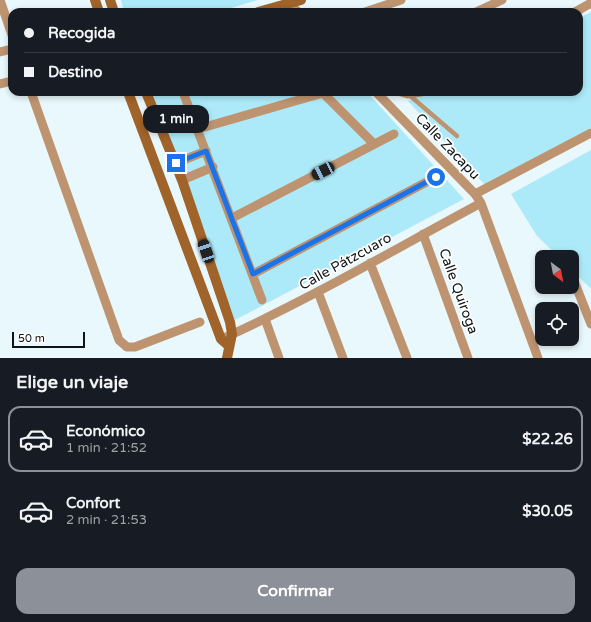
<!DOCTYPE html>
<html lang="es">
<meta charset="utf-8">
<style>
:root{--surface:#171b24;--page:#20242c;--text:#f1f3f6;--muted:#9ea1a6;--line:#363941;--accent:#8c9099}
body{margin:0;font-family:"Varela Round",sans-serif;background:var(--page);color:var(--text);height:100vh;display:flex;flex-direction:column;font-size:15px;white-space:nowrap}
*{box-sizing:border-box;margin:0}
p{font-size:13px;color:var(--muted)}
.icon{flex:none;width:22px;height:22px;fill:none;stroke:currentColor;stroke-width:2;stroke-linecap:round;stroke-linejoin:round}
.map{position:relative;height:358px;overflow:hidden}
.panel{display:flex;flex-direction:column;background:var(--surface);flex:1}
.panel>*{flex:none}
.banner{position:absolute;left:8px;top:8px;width:575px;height:88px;border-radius:12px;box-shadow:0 2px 6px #0003;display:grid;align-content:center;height:88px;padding:0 16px;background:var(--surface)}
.needle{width:26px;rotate:148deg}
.buttons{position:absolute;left:535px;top:250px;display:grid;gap:8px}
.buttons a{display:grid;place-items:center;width:44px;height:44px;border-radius:8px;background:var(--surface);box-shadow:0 2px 6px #0003;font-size:20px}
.scale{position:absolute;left:12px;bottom:10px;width:73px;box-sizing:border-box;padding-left:4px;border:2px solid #0f1516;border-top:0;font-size:11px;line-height:14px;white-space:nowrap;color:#0f1516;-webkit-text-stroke:3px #fff;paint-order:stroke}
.end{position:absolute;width:18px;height:18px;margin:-9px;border:5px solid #1a73e8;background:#fff;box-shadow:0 0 0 2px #fff}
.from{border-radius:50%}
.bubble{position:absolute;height:28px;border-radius:12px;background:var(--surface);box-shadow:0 2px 6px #0003;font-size:13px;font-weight:700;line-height:28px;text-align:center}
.car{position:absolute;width:12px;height:24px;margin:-12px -6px;border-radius:5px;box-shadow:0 0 3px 1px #0007;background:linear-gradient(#222 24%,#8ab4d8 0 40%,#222 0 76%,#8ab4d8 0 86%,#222 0)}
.banner b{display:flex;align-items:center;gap:14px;height:38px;font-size:15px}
.banner b+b{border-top:1px solid var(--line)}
.banner i{width:10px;height:10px;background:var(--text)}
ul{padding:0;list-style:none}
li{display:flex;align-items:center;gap:12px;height:66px;margin:0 8px 6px;padding:0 8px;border:2px solid transparent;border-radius:12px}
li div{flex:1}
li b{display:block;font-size:15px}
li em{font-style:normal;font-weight:700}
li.on{border-color:var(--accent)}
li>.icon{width:36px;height:36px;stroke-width:1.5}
h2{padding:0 16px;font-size:18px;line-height:48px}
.cta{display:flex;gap:8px;margin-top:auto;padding:8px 16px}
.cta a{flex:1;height:46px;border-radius:12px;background:var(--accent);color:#fff;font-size:16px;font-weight:700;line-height:46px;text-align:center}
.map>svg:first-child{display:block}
.green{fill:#adeaf9}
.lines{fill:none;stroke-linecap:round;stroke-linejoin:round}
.lane{stroke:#be9470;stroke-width:4.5}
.street{stroke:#be9470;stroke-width:9}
.secondary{stroke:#a06329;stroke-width:10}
.route{stroke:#1a73e8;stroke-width:5}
.labels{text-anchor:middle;stroke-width:3.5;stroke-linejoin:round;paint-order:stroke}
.street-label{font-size:14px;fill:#0f1516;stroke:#fff}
</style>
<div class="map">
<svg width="591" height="358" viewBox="0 0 591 358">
<rect width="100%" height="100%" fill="#e8f8fc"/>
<path class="green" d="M121 0H258L218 12H124Z
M591 12V128L485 185 408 101 426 92H579V18Z
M152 92H367L464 199 235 320Z
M591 150V289L572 270V257H559L537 236 511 194Z"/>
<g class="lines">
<path class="lane" d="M408 94 457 136"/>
<path class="street" d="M0 0 12 35
M289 3 298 12
M365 12 401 0
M476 12 502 0
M575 12 591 3
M0 52 12 49
M0 84 12 81
M31 92 119 340 127 347H135L200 322
M183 92 262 300
M376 92 475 194 481 203 538 358
M401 92 408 94 421 92
M198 129 323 93 374 144
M176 163 206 151
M182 180 213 167
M475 194 591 133
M232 218 394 134
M423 234 468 358
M370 263 407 358
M253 274 436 177
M574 281 591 324
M318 292 343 358
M265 319 279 358
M226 337C314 297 397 248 481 203"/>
<path class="secondary" d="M95 0 99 12
M110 0 114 12
M258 12 301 0
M128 92 221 339 229 346
M146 92 182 180 230 322 232 334 227 358"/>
</g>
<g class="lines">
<path class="route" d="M176 163 206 151 253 274 436 177"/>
</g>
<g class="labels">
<g class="street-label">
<text transform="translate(448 146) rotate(46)" y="5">Calle Zacapu</text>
<text transform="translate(345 261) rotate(-29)" y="5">Calle Pátzcuaro</text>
<text transform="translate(459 291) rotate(70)" y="5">Calle Quiroga</text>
</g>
</g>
</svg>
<div class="buttons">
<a><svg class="needle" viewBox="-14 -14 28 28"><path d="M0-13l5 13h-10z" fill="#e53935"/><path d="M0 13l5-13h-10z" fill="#9ea1a6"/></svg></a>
<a><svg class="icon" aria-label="locate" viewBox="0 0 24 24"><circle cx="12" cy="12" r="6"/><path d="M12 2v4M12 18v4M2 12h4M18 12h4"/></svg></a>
</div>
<div class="scale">50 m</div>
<i class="end from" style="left:436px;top:177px"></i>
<i class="end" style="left:176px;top:163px"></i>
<div class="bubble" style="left:143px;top:105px;width:66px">1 min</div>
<i class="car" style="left:323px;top:171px;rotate:243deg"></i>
<i class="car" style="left:206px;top:251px;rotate:341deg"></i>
<div class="banner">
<b><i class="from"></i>Recogida</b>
<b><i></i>Destino</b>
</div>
</div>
<section class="panel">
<h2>Elige un viaje</h2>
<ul>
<li class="on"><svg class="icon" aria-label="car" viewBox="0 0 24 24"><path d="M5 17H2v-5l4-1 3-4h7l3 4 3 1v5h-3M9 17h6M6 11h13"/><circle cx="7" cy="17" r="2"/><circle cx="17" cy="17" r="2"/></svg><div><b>Económico</b><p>1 min · 21:52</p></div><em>$22.26</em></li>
<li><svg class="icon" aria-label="car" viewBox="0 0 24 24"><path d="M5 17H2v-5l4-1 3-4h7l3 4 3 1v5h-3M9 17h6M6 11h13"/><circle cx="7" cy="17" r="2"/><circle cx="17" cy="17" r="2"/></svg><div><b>Confort</b><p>2 min · 21:53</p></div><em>$30.05</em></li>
</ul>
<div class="cta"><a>Confirmar</a></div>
</section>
